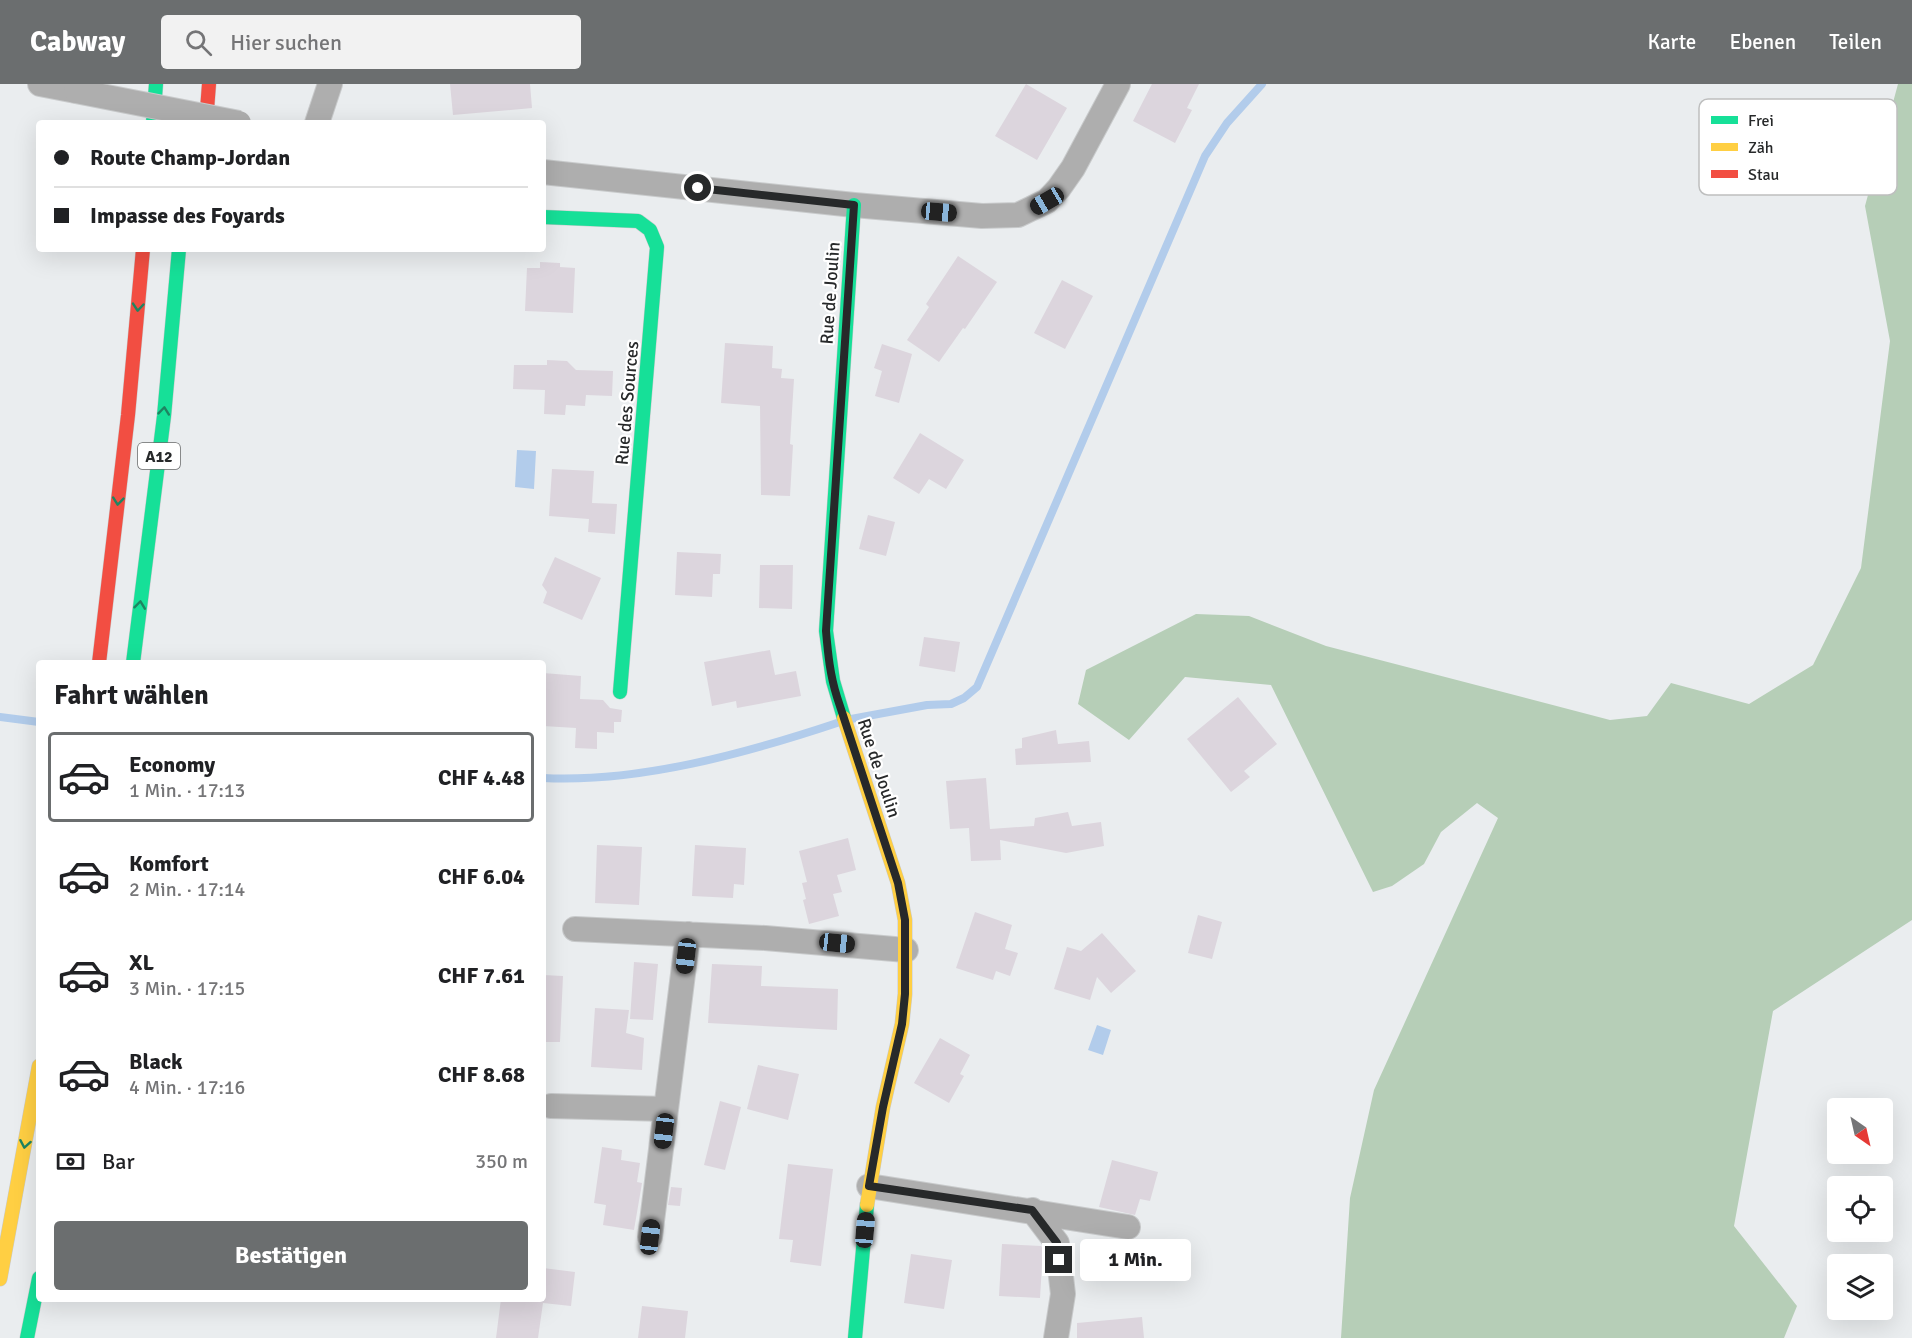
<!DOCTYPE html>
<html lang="de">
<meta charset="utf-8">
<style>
:root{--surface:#fff;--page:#f2f2f2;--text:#202124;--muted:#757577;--line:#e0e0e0;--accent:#6b6e6f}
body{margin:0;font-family:Signika,sans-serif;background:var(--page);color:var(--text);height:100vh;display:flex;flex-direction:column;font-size:22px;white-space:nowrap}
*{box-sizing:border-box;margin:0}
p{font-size:20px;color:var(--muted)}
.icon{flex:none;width:33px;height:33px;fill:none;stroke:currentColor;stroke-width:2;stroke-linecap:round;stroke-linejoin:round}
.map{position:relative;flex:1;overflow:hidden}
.drawer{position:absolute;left:36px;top:576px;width:510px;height:642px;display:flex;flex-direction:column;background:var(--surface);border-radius:6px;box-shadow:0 6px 24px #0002}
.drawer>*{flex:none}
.hud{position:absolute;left:36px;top:36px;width:510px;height:132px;border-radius:6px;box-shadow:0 6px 24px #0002;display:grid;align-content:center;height:132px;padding:0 18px;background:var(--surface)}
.needle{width:39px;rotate:146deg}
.fabs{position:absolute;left:1827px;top:1014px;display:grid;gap:12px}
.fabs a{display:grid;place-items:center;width:66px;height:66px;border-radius:6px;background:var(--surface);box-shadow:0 6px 24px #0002;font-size:30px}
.end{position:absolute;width:27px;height:27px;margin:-14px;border:8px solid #27292a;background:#fff;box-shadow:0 0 0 3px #fff}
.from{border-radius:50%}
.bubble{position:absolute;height:42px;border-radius:6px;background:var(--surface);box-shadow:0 6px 24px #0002;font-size:20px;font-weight:700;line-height:42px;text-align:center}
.car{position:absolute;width:18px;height:36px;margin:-18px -9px;border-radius:8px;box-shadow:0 0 4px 2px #0007;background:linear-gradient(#222 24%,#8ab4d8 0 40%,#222 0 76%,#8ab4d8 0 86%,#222 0)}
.hud b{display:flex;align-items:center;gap:21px;height:57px;font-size:22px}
.hud b+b{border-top:2px solid var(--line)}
.hud i{width:15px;height:15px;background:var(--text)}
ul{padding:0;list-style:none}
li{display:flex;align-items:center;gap:18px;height:90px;margin:0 12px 9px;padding:0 6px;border:3px solid transparent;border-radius:6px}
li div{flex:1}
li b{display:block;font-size:22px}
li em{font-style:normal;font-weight:700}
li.current{border-color:var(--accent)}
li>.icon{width:54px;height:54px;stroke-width:1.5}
h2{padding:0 18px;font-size:27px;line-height:72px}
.pay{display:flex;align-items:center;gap:15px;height:66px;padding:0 18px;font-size:22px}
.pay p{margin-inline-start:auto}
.button{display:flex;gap:12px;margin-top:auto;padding:12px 18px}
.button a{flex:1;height:69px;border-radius:6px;background:var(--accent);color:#fff;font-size:24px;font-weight:700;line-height:69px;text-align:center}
header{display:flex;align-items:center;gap:36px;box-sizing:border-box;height:84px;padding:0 30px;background:var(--accent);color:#fff}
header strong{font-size:28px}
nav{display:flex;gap:33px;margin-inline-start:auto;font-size:21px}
.search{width:420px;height:54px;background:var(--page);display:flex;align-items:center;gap:15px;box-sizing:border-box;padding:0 21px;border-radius:6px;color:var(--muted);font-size:22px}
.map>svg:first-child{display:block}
.forest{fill:#b6ceb7}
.water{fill:#b2cceb}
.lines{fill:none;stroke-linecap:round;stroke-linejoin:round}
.stream{stroke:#b2cceb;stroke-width:8}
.building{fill:#dcd5dd}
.street-casing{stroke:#c8cacb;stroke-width:26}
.fast-casing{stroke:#c8cacb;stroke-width:15}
.slow-casing{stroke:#c8cacb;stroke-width:15}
.jam-casing{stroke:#c8cacb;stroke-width:15}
.street{stroke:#aeaeae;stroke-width:24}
.fast{stroke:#16e098;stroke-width:14}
.slow{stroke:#ffcf43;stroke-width:14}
.jam{stroke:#f24e42;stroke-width:14}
.street-bridge-casing{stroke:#c8cacb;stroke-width:26;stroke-linecap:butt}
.street-bridge{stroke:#aeaeae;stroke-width:24}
.oneway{stroke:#1e8461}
.route{stroke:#27292a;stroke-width:8}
.labels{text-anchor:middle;stroke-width:4.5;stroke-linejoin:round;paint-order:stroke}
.shield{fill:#fff;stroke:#68696a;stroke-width:1.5}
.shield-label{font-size:16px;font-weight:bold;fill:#27292a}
.street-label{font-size:18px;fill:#27292a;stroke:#fff}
.key{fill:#fff;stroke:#bebfbf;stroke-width:1.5}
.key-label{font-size:16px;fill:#27292a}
</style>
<header>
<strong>Cabway</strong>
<div class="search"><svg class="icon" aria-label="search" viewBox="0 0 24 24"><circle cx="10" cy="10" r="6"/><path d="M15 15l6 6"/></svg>Hier suchen</div>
<nav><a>Karte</a><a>Ebenen</a><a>Teilen</a></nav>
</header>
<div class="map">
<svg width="1912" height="1254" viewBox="0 0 1912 1254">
<rect width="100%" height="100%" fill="#eaedef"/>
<path class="forest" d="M1898 0H1912V836L1773 927 1734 1142 1797 1222 1784 1254H1341L1350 1114 1374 1006 1498 734 1477 719 1441 748 1424 780 1392 802 1373 808 1271 601 1185 593 1129 656 1078 620 1086 586 1196 530 1249 532 1326 562 1610 636 1647 632 1671 599 1749 620 1813 581 1861 484 1890 257 1865 122Z"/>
<path class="water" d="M517 366 536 367 534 405 515 403Z
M1097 941 1111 946 1103 971 1088 966Z"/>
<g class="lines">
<path class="stream" d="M0 633 39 638
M851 635 927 621 951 620 964 614 977 603 1205 72 1227 39 1262 0
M543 694C639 699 747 669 837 639"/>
</g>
<path class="building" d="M450 0H530L532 24 453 31Z
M1026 0 1067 24 1037 76 995 52Z
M1152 0H1199L1187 24 1192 26 1175 59 1133 37Z
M958 172 997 198 965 245 963 244 939 278 907 256 929 223 926 220Z
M540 178 560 179V183L575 184 573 229 525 227 527 184H540Z
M1062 196 1093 212 1065 265 1034 249Z
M725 259 773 262 772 284 782 285 781 294 794 295 790 360 793 361 790 412 761 411 760 322 721 319Z
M882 260 912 270 899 319 875 312 882 287 874 284Z
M547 276 567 277 576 286 613 287 612 312 586 311 585 322 566 321 565 331 544 330 545 306 513 305 514 281H547Z
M920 349 964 376 946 405 929 395 919 410 893 394Z
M552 385 594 387 592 419 617 420 615 450 588 448 589 435 549 432Z
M868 431 895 438 886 472 859 465Z
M677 468 721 470 720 490H713L712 513 675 511Z
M555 473 601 494 582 536 543 519 547 508 542 501Z
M760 481H793L792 525 759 524Z
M924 553 960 558 955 588 919 582Z
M770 566 775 591 796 587 801 612 737 624 736 617 712 622 704 578Z
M543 589 581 592 580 615 603 616 610 624 622 626 621 638H614V649L597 648V665L575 664 576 644 543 642Z
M1238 613 1277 660 1244 687 1250 693 1231 708 1187 655Z
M1056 646 1058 660 1089 657 1091 678 1016 681 1015 665 1022 664V654Z
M986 694 990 745 1034 742 1035 734 1068 728 1072 742 1101 738 1104 762 1066 769 1000 756 1001 776 971 777 969 744 950 745 946 697Z
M848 754 856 786 837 791 842 808 833 810 839 832 809 840 803 816 806 815 802 799 807 798 799 767Z
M597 761 642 763 639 821 595 819Z
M695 761 746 764 744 801 734 800 733 814 692 812Z
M975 828 1012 841 1005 865 1018 869 1010 892 996 887 993 896 956 884Z
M1198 831 1222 838 1212 875 1188 869Z
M1102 849 1136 887 1111 909 1097 893 1090 916 1054 905 1067 863 1081 867Z
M634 878 658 880 653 936 630 935Z
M712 880 762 882 761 902 838 905 837 946 708 939Z
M543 891 563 892 560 958H543Z
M595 924 629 926 626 949 644 954 642 986 591 983Z
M940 954 970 971 960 990 964 992 949 1019 914 999Z
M758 981 799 990 788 1036 747 1025Z
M720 1017 741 1023 725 1086 704 1081Z
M602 1063 622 1066 621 1076 640 1079 637 1098 642 1099 634 1146 603 1141 606 1121 594 1119Z
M1112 1076 1158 1088 1150 1117 1140 1115 1135 1131 1099 1123Z
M788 1080 833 1085 821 1182 790 1178 793 1156 779 1155Z
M671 1103 682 1104 680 1122 668 1121Z
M1002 1160 1041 1162 1043 1164 1040 1214 999 1212Z
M911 1170 952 1176 944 1225 904 1219Z
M543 1184 575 1188 571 1222 543 1219 538 1254H496L501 1215H543Z
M642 1222 688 1227 685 1254H638Z
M1142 1233 1144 1254H1077V1239Z"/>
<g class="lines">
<g class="street-casing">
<path id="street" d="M40 0 76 7
M317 39 330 0
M543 88 854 121 982 132 1018 131 1047 117 1059 104 1073 84 1118 0
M575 845 765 854 906 866
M551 1022 666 1025
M869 1102 1128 1143
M1032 1126 1057 1159 1063 1210 1056 1254
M650 1153 688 850"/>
</g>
<g class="fast-casing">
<path id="fast" d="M153 39 156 0
M543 133 638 137 650 146 657 163 620 608
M133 579 164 332 179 165
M844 634 833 597 826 547 854 121
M27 1254 39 1194
M855 1254 867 1121"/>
</g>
<g class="slow-casing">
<path id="slow" d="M844 634 898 799 905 836V910L902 940 883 1023 867 1121
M0 1195 39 982"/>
</g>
<g class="jam-casing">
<path id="jam" d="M206 39 209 0
M99 579 128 331 143 165"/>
</g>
<use href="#street" class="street"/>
<use href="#fast" class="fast"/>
<use href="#slow" class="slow"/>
<use href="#jam" class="jam"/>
<g class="street-bridge-casing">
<path id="street-bridge" d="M76 7 239 39"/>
</g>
<use href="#street-bridge" class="street-bridge"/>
</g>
<defs><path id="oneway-chevron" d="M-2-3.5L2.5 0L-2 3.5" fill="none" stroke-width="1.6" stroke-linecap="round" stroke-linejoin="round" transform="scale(1.5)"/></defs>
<g class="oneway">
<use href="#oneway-chevron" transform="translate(138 223) rotate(95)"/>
<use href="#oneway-chevron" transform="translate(164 327) rotate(-84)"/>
<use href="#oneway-chevron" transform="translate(118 417) rotate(96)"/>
<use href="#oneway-chevron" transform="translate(140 521) rotate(-83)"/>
<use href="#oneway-chevron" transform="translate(25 1060) rotate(100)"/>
</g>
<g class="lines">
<path class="route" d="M698 104 854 121 826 547C828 570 830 591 837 613L898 799 905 836V910L902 940 883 1023 869 1102 1032 1126 1057 1159 1059 1176"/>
</g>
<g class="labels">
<rect class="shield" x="138" y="359" width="42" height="26" rx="4.5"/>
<g class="shield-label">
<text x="159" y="378">A12</text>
</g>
<g class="street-label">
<text transform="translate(830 209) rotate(-86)" y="6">Rue de Joulin</text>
<text transform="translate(627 319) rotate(-85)" y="6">Rue des Sources</text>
<text transform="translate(879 684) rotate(72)" y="6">Rue de Joulin</text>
</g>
</g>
<rect x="1699" y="15" width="198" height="96" rx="9" class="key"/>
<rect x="1711" y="32" width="27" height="8" fill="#16e098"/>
<rect x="1711" y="59" width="27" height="8" fill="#ffcf43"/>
<rect x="1711" y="86" width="27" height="8" fill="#f24e42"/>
<g class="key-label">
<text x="1748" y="42">Frei</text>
<text x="1748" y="69">Zäh</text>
<text x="1748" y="96">Stau</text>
</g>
</svg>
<div class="fabs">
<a><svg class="needle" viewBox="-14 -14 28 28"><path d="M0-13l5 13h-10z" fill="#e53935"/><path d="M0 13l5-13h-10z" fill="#757577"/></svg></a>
<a><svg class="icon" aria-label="locate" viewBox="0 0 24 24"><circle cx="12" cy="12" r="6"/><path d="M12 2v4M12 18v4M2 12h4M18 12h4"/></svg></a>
<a><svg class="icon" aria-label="layers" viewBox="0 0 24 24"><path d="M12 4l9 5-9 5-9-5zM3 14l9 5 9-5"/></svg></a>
</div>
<i class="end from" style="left:698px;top:104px"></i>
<i class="end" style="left:1059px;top:1176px"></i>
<div class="bubble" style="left:1080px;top:1155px;width:111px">1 Min.</div>
<i class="car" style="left:1047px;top:117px;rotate:240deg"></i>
<i class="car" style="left:939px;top:128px;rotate:95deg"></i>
<i class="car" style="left:837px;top:859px;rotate:96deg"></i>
<i class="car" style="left:686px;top:872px;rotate:187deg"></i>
<i class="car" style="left:664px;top:1047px;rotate:187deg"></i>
<i class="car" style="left:865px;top:1146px;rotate:5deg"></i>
<i class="car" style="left:650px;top:1153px;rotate:7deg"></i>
<div class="hud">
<b><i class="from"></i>Route Champ-Jordan</b>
<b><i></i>Impasse des Foyards</b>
</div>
<section class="drawer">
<h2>Fahrt wählen</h2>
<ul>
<li class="current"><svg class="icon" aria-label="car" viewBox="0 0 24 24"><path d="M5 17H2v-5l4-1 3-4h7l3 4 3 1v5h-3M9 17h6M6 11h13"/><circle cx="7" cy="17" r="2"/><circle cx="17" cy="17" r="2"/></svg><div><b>Economy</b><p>1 Min. · 17:13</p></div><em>CHF 4.48</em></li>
<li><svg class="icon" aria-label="car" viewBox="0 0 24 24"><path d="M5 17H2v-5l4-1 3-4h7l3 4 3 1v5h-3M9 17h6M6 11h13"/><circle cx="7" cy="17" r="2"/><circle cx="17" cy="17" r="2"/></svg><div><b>Komfort</b><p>2 Min. · 17:14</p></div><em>CHF 6.04</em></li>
<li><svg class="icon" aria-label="car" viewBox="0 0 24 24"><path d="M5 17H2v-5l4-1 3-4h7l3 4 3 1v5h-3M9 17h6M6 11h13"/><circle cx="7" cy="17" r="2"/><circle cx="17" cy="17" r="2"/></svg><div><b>XL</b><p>3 Min. · 17:15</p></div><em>CHF 7.61</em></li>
<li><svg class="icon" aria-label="car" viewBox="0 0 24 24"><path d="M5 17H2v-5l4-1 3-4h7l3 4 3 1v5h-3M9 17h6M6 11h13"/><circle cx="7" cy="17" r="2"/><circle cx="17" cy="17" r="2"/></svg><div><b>Black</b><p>4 Min. · 17:16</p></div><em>CHF 8.68</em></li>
</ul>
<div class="pay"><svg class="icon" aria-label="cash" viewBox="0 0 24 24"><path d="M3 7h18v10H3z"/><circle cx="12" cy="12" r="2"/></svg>Bar<p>350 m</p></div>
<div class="button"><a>Bestätigen</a></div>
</section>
</div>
